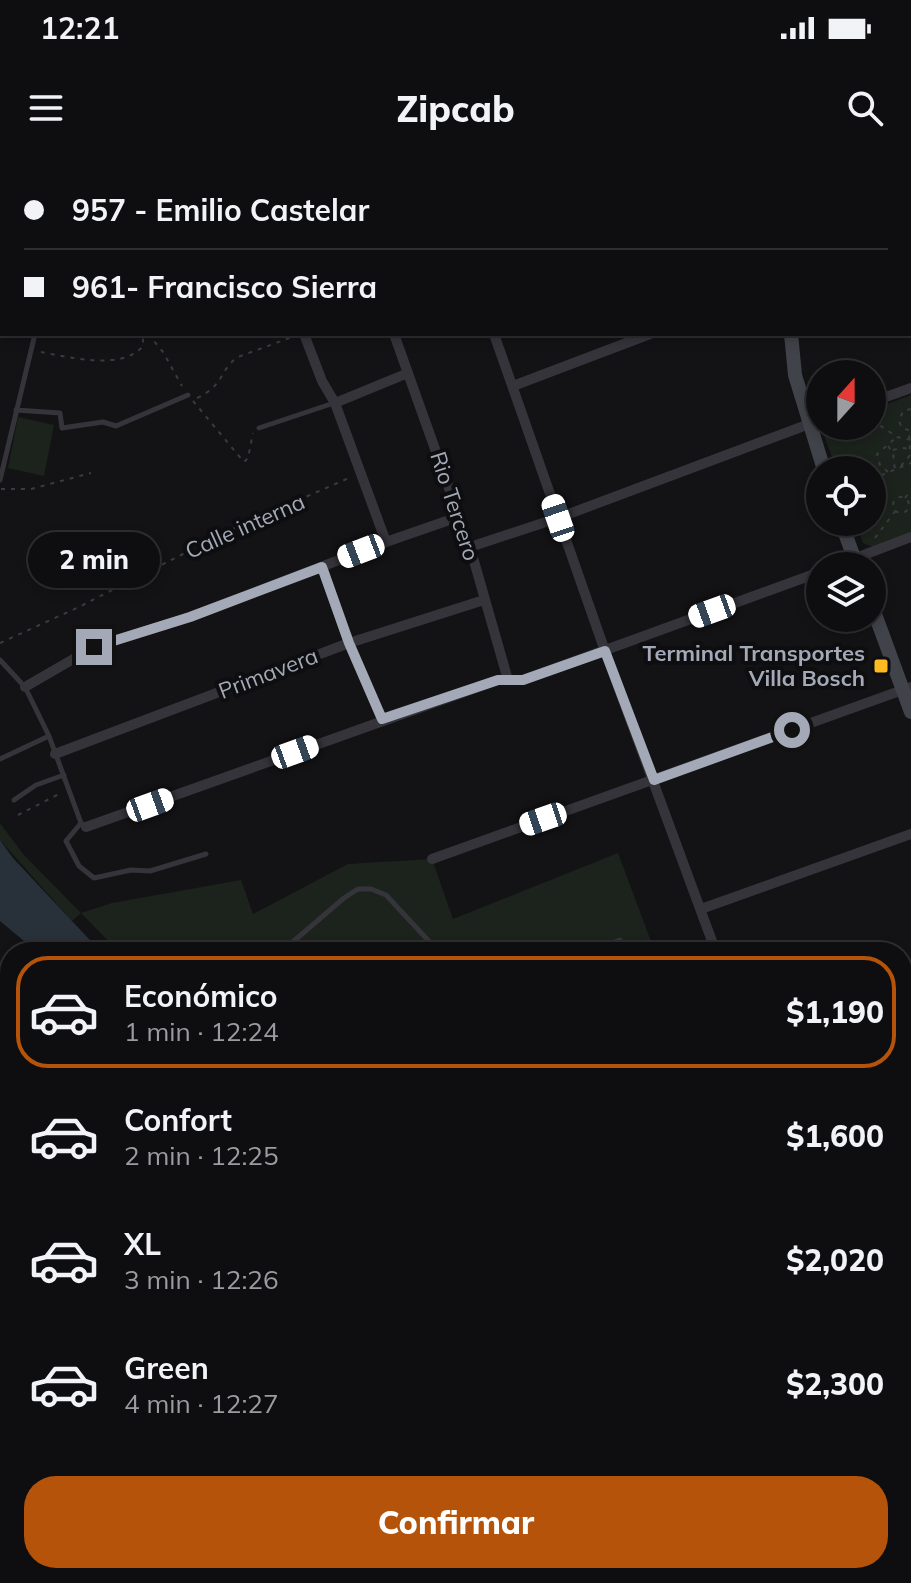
<!DOCTYPE html>
<html lang="es">
<meta charset="utf-8">
<style>
:root{--surface:#0e0e10;--page:#1c1c1e;--text:#f1f3f6;--muted:#9b9c9f;--line:#2e2e30;--accent:#b45309}
body{margin:0;font-family:Mulish,sans-serif;background:var(--page);color:var(--text);height:100vh;display:flex;flex-direction:column;font-size:30px;white-space:nowrap}
*{box-sizing:border-box;margin:0}
p{font-size:26px;color:var(--muted)}
.icon{flex:none;width:44px;height:44px;fill:none;stroke:currentColor;stroke-width:2;stroke-linecap:round;stroke-linejoin:round}
.map{position:relative;flex:1;overflow:hidden}
.side{position:absolute;left:0px;top:782px;width:912px;height:642px;display:flex;flex-direction:column;background:var(--surface);border-radius:32px 32px 0 0;box-shadow:0 4px 12px #0003,0 0 0 2px var(--line)}
.side>*{flex:none}
.hud{position:absolute;left:0px;top:0px;width:912px;height:176px;box-shadow:0 4px 12px #0003,0 0 0 2px var(--line);display:grid;align-content:center;height:176px;padding:0 24px;background:var(--surface)}
.needle{width:52px;rotate:21deg}
.tools{position:absolute;left:806px;top:200px;display:grid;gap:16px}
.tools a{display:grid;place-items:center;width:80px;height:80px;border-radius:50%;background:var(--surface);box-shadow:0 4px 12px #0003,0 0 0 2px var(--line);font-size:40px}
.end{position:absolute;width:36px;height:36px;margin:-18px;border:10px solid #a3a9b6;background:#111;box-shadow:0 0 0 4px #111}
.from{border-radius:50%}
.bubble{position:absolute;height:56px;border-radius:28px;background:var(--surface);box-shadow:0 4px 12px #0003,0 0 0 2px var(--line);font-size:26px;font-weight:800;line-height:56px;text-align:center}
.car{position:absolute;width:24px;height:48px;margin:-24px -12px;border-radius:10px;box-shadow:0 0 6px 2px #0007;background:linear-gradient(#fff 24%,#345 0 40%,#fff 0 76%,#345 0 86%,#fff 0)}
.hud b{display:flex;align-items:center;gap:28px;height:76px;font-size:30px}
.hud b+b{border-top:2px solid var(--line)}
.hud i{width:20px;height:20px;background:var(--text)}
ul{padding:14px 0 0;list-style:none}
li{display:flex;align-items:center;gap:24px;height:112px;margin:0 16px 12px;padding:0 8px;border:4px solid transparent;border-radius:32px}
li div{flex:1}
li b{display:block;font-size:30px}
li em{font-style:normal;font-weight:800}
li.selected{border-color:var(--accent)}
li>.icon{width:72px;height:72px;stroke-width:1.5}
.primary-button{display:flex;gap:16px;margin-top:auto;padding:16px 24px}
.primary-button a{flex:1;height:92px;border-radius:32px;background:var(--accent);color:#fff;font-size:32px;font-weight:800;line-height:92px;text-align:center}
.status{display:flex;justify-content:space-between;align-items:center;height:56px;padding:0 40px;background:var(--surface);direction:ltr}
.status svg{height:22px;fill:currentColor}
header{display:flex;justify-content:space-between;align-items:center;height:104px;padding:0 24px;background:var(--surface);font-size:36px;font-weight:800}
.map>svg:first-child{display:block}
.green{fill:#1b231c}
.water{fill:#283139}
.lines{fill:none;stroke-linecap:round;stroke-linejoin:round}
.stream{stroke:#283139;stroke-width:4}
.path{stroke:#393b41;stroke-width:2;stroke-dasharray:4 6;stroke-linecap:butt}
.service{stroke:#34343a;stroke-width:5}
.minor{stroke:#34343a;stroke-width:10}
.secondary{stroke:#41434a;stroke-width:14}
.route{stroke:#a3a9b6;stroke-width:10}
.poi-dot{fill:#ffba21;stroke:#0e0e10;stroke-width:3}
.labels{text-anchor:middle;stroke-width:8;stroke-linejoin:round;paint-order:stroke}
.street-label{font-size:22px;fill:#a3a9b6;stroke:#0e0e10}
.poi-label{font-size:22px;font-weight:bold;fill:#a3a9b6;stroke:#0e0e10;text-anchor:end}
</style>
<div class="status"><b>12:21</b><svg viewBox="0 0 49 12"><path d="M0 12V9h3v3zM5 12V6h3v6zM10 12V3h3v9zM15 12V0h3v12zM26 1h20v11H26zM47 4h2v5h-2z"/></svg></div>
<header><svg class="icon" aria-label="menu" viewBox="0 0 24 24"><path d="M4 6h16M4 12h16M4 18h16"/></svg>Zipcab<svg class="icon" aria-label="search" viewBox="0 0 24 24"><circle cx="10" cy="10" r="6"/><path d="M15 15l6 6"/></svg></header>
<div class="map">
<svg width="911" height="1423" viewBox="0 0 911 1423">
<rect width="100%" height="100%" fill="#131315"/>
<path class="green" d="M911 235V372L873 387 863 383 856 362H872V310H837L823 273 827 266H872V250Z
M18 257 54 265 44 316 8 308Z
M0 663 23 694 81 753 112 743 241 720 253 754 348 704 432 699 453 759 618 693 655 792H119L81 753 72 761 0 680Z
M0 833 10 843V1414H378L376 1423H0Z
M497 1414H886L889 1423H494Z"/>
<path class="water" d="M0 680 13 698 101 792H37L0 761Z
M426 1414H480L477 1423H423Z"/>
<g class="lines">
<path class="stream" d="M73 2 74 0
M115 2 118 0"/>
<path class="path" d="M148 174 163 192 182 226
M41 192C68 197 123 211 143 186V174
M197 238C225 225 219 210 238 197L292 177
M193 241 244 302 248 298 253 273
M911 249 903 251 899 261 902 268 911 271
M872 260 897 277 911 280
M888 286 893 293 895 310
M893 290 902 288 910 289
M901 306 910 295 909 271
M888 312 880 305 877 294 897 277
M872 319 911 303
M1 329H31L91 313
M893 345a8 8 0 1 1 16 0a8 8 0 1 1-16 0Z
M905 338 911 330
M875 378 896 350
M0 483 79 447 228 371 349 318
M18 655 59 634"/>
<path class="service" d="M16 250 60 253 62 268 103 262 116 266 188 235
M259 268 334 243
M0 320 35 174
M0 500 25 527 49 576 81 663 85 666
M0 599 49 576
M14 640 36 625 64 615
M81 663 66 681 79 706 94 718 131 710 150 711 206 694
M281 792 344 738 358 729H371L386 735 439 792
M587 792 620 780 625 792
M680 1414 684 1423
M851 1414 855 1423
M496 1423 498 1414"/>
<path class="minor" d="M332 0V2
M429 0 430 2
M749 0 755 2
M710 2 713 0
M910 76 911 75
M304 174 322 221 335 243 386 382
M394 174 470 387 508 520
M494 174 605 491 716 792
M513 226 650 174
M872 242 911 228
M335 243 408 213
M470 387 558 358 820 260
M835 406 911 377
M322 407 349 483 382 559
M25 527 94 487 190 457 386 382 458 357
M55 594 349 483 484 440
M86 667 498 520H523L820 412
M432 699 911 527
M701 749 911 674
M902 822 911 819
M902 969 911 966
M902 1118 911 1115
M902 1300 911 1297
M900 1414 903 1423"/>
<path class="secondary" d="M816 2 817 0
M791 174 795 215 824 310
M841 362 857 406
M872 446 911 552"/>
</g>
<g class="lines">
<path class="route" d="M94 487 190 457 322 407 349 483 382 559 498 520H523L605 491 654 620 792 570"/>
</g>
<rect class="poi-dot" x="873" y="498" width="16" height="16" rx="4"/>
<g class="labels">
<g class="street-label">
<text transform="translate(455 346) rotate(72)" y="8">Rio Tercero</text>
<text transform="translate(245 366) rotate(-24)" y="8">Calle interna</text>
<text transform="translate(268 513) rotate(-21)" y="8">Primavera</text>
</g>
<g class="poi-label">
<text x="865" y="501">Terminal Transportes<tspan x="865" dy="25">Villa Bosch</tspan></text>
</g>
</g>
</svg>
<div class="tools">
<a><svg class="needle" viewBox="-14 -14 28 28"><path d="M0-13l5 13h-10z" fill="#e53935"/><path d="M0 13l5-13h-10z" fill="#9b9c9f"/></svg></a>
<a><svg class="icon" aria-label="locate" viewBox="0 0 24 24"><circle cx="12" cy="12" r="6"/><path d="M12 2v4M12 18v4M2 12h4M18 12h4"/></svg></a>
<a><svg class="icon" aria-label="layers" viewBox="0 0 24 24"><path d="M12 4l9 5-9 5-9-5zM3 14l9 5 9-5"/></svg></a>
</div>
<i class="end from" style="left:792px;top:570px"></i>
<i class="end" style="left:94px;top:487px"></i>
<div class="bubble" style="left:28px;top:372px;width:132px">2 min</div>
<i class="car" style="left:558px;top:358px;rotate:341deg"></i>
<i class="car" style="left:361px;top:391px;rotate:249deg"></i>
<i class="car" style="left:712px;top:451px;rotate:250deg"></i>
<i class="car" style="left:295px;top:592px;rotate:70deg"></i>
<i class="car" style="left:150px;top:645px;rotate:70deg"></i>
<i class="car" style="left:543px;top:659px;rotate:251deg"></i>
<div class="hud">
<b><i class="from"></i>957 - Emilio Castelar</b>
<b><i></i>961- Francisco Sierra</b>
</div>
<section class="side">
<ul>
<li class="selected"><svg class="icon" aria-label="car" viewBox="0 0 24 24"><path d="M5 17H2v-5l4-1 3-4h7l3 4 3 1v5h-3M9 17h6M6 11h13"/><circle cx="7" cy="17" r="2"/><circle cx="17" cy="17" r="2"/></svg><div><b>Económico</b><p>1 min · 12:24</p></div><em>$1,190</em></li>
<li><svg class="icon" aria-label="car" viewBox="0 0 24 24"><path d="M5 17H2v-5l4-1 3-4h7l3 4 3 1v5h-3M9 17h6M6 11h13"/><circle cx="7" cy="17" r="2"/><circle cx="17" cy="17" r="2"/></svg><div><b>Confort</b><p>2 min · 12:25</p></div><em>$1,600</em></li>
<li><svg class="icon" aria-label="car" viewBox="0 0 24 24"><path d="M5 17H2v-5l4-1 3-4h7l3 4 3 1v5h-3M9 17h6M6 11h13"/><circle cx="7" cy="17" r="2"/><circle cx="17" cy="17" r="2"/></svg><div><b>XL</b><p>3 min · 12:26</p></div><em>$2,020</em></li>
<li><svg class="icon" aria-label="car" viewBox="0 0 24 24"><path d="M5 17H2v-5l4-1 3-4h7l3 4 3 1v5h-3M9 17h6M6 11h13"/><circle cx="7" cy="17" r="2"/><circle cx="17" cy="17" r="2"/></svg><div><b>Green</b><p>4 min · 12:27</p></div><em>$2,300</em></li>
</ul>
<div class="primary-button"><a>Confirmar</a></div>
</section>
</div>
